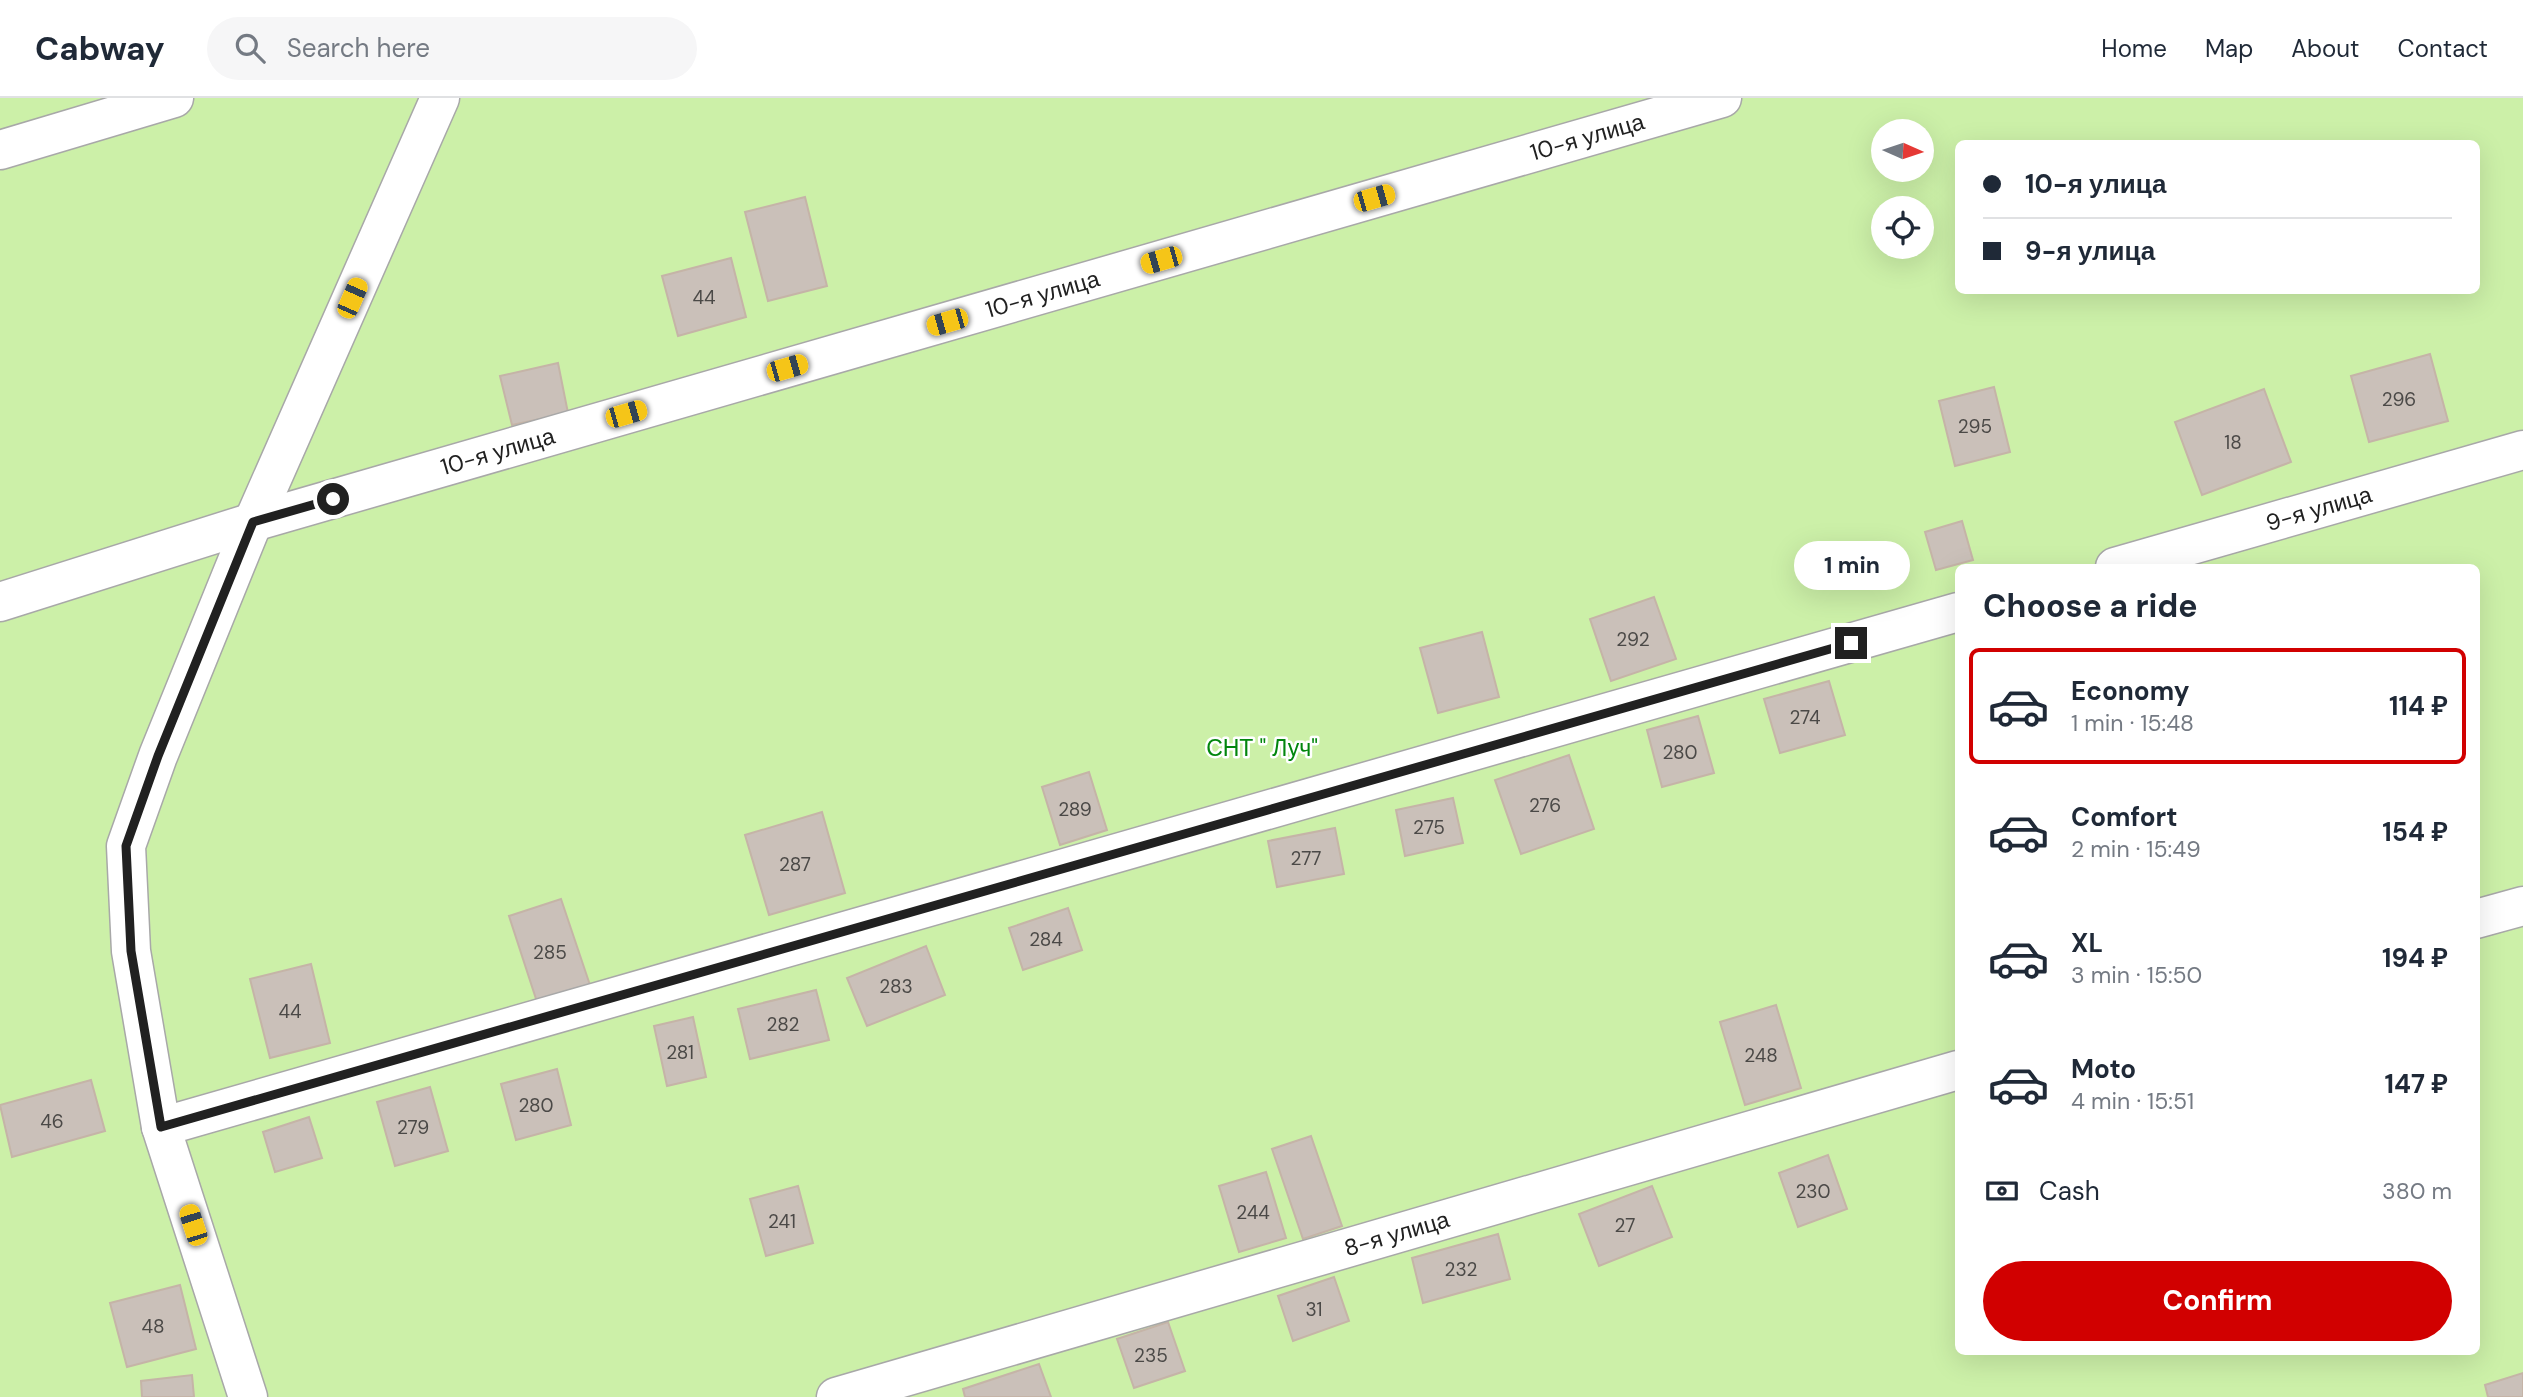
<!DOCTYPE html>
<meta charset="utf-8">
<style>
:root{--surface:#fff;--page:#f6f6f7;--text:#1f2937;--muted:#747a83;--line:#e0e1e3;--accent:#d10000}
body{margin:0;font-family:"DM Sans",sans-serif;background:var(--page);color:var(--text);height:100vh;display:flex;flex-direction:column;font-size:26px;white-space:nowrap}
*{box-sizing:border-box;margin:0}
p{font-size:23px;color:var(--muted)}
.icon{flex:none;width:38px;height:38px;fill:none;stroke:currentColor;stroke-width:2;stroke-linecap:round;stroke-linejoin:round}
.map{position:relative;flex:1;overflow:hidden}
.details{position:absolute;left:1955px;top:466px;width:525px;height:791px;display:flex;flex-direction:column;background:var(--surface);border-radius:10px;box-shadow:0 7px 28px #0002}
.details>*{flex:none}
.guide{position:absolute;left:1955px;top:42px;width:525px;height:154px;border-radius:10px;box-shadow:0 7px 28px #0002;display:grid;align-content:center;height:154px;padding:0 28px;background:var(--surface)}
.needle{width:46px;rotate:93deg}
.tools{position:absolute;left:1871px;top:21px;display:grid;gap:14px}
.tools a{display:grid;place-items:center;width:63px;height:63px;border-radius:50%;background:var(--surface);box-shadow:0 7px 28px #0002;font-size:35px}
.end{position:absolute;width:32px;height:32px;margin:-16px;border:9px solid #212121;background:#fff;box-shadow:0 0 0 4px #fff}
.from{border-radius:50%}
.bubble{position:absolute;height:49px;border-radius:24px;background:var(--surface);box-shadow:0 7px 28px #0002;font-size:23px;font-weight:700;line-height:49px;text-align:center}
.car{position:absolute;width:21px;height:42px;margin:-21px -10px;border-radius:9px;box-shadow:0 0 5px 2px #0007;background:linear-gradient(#f5c518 24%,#345 0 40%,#f5c518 0 76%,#345 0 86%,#f5c518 0)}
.guide b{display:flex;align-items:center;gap:24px;height:66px;font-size:26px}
.guide b+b{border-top:2px solid var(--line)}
.guide i{width:18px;height:18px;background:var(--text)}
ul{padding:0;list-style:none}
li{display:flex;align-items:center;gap:21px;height:116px;margin:0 14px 10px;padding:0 14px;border:4px solid transparent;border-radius:10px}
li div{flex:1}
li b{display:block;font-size:26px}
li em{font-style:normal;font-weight:700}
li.selected{border-color:var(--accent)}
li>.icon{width:63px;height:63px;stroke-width:1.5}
h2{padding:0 28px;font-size:32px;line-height:84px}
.pay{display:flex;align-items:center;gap:18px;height:77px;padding:0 28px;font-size:26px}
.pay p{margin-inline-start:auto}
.action{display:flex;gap:14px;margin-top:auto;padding:14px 28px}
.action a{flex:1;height:80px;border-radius:42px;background:var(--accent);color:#fff;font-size:28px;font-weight:700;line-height:80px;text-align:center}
header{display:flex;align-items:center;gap:42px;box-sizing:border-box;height:98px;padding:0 35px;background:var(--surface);border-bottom:2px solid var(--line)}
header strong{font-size:33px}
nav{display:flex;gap:38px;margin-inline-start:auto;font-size:24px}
.search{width:490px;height:63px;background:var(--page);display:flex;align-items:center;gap:18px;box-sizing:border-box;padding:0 24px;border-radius:38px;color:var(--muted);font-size:26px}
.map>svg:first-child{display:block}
.grass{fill:#ccf0a8;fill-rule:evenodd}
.building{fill:#cac0b9;stroke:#c5b4a7;stroke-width:2}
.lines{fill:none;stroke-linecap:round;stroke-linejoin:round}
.minor-casing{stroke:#a8a8a8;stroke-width:41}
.minor{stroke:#fff;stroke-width:38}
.route{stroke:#212121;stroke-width:9}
.labels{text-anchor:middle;stroke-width:5;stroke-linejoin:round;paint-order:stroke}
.number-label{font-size:19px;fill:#4b4947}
.street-label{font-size:23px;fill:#212121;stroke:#fff}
.park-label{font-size:23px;fill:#02860d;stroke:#fff}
</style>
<header>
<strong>Cabway</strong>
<div class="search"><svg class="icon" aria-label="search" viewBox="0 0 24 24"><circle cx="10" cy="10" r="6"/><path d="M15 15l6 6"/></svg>Search here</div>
<nav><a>Home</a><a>Map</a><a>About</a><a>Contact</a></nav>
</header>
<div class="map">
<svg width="2523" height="1299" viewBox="0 0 2523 1299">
<rect width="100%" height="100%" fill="#f2eee6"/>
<path class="grass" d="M0 0H2523V1299H0ZM1883 33H1922V72H1883ZM1958 46H2476V192H1958ZM1883 110H1922V149H1883ZM1958 469H2476V1253H1958Z"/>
<path class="building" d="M805 99 827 188 768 203 745 114Z
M731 160 746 219 678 238 662 178Z
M2430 256 2448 323 2369 344 2351 278Z
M558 265 568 315 512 327 500 278Z
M1994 289 2010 354 1955 368 1939 303Z
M2264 291 2291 364 2202 397 2175 324Z
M1962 423 1973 462 1936 472 1925 434Z
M1654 499 1676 561 1611 583 1590 521Z
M1482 534 1499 599 1438 615 1420 550Z
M1829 583 1845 637 1780 655 1764 601Z
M1698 618 1714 675 1662 689 1647 632Z
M1569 657 1594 731 1521 756 1495 682Z
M1089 674 1107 732 1060 747 1042 689Z
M1453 700 1463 745 1405 758 1396 712Z
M822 714 845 795 769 817 745 737Z
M1335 730 1344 776 1277 789 1268 743Z
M561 801 591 890 538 907 509 818Z
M1068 810 1082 852 1023 872 1009 830Z
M926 848 945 897 867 928 847 880Z
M311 866 330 945 270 960 250 881Z
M816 892 829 942 750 961 738 911Z
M1776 907 1801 990 1745 1007 1720 924Z
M693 919 706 979 667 988 654 928Z
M557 971 571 1027 516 1042 501 986Z
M91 982 105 1033 12 1059 0 1007Z
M430 989 448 1053 395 1068 377 1004Z
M309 1019 322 1060 275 1074 263 1034Z
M1311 1038 1342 1128 1303 1141 1272 1051Z
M1828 1057 1847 1111 1798 1129 1779 1075Z
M1266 1074 1286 1140 1239 1154 1219 1088Z
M798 1088 813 1145 766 1158 750 1101Z
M1652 1088 1672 1139 1599 1168 1579 1116Z
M1498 1136 1510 1181 1423 1205 1412 1160Z
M1334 1179 1349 1223 1293 1243 1278 1198Z
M180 1187 196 1251 127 1269 110 1205Z
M1168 1224 1185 1273 1134 1290 1117 1241Z
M1039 1266 1051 1299H965L963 1291Z
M2523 1275V1299H2488L2485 1287Z
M192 1277 194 1299H142L141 1283Z"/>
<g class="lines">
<g class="minor-casing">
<g id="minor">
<path d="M0 52 174 0"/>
<path id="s1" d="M2115 469 2523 352"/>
<path id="s2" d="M0 504 253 424 1722 0"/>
<path d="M2476 821 2523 808"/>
<path d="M161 1029 1958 514"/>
<path d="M248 1299 161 1029 131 853 126 748 158 658 253 424 440 0"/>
<path id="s3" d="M836 1299 1958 972"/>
</g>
</g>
<use href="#minor" class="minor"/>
</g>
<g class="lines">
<path class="route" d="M333 401 253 424 158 658 126 748 131 853 161 1029 1851 545"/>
</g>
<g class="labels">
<g class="number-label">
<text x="704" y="206">44</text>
<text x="2399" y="308">296</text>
<text x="1975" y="335">295</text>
<text x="2233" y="351">18</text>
<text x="1633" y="548">292</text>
<text x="1805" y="626">274</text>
<text x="1680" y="661">280</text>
<text x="1545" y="714">276</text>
<text x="1075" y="718">289</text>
<text x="1429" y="736">275</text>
<text x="1306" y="767">277</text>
<text x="795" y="773">287</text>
<text x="1046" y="848">284</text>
<text x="550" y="861">285</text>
<text x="896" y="895">283</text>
<text x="290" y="920">44</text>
<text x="783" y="933">282</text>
<text x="680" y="961">281</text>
<text x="1761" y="964">248</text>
<text x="536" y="1014">280</text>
<text x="52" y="1030">46</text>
<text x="413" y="1036">279</text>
<text x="1813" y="1100">230</text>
<text x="1253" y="1121">244</text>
<text x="782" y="1130">241</text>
<text x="1625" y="1134">27</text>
<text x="1461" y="1178">232</text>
<text x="1314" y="1218">31</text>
<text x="153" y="1235">48</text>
<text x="1151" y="1264">235</text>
</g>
<g class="street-label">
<text dy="8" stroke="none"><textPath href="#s2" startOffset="1654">10-я улица</textPath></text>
<text dy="8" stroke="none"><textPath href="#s2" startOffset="1087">10-я улица</textPath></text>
<text dy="8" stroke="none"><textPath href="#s2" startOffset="520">10-я улица</textPath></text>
<text dy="8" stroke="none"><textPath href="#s1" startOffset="212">9-я улица</textPath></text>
<text dy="8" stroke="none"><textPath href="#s3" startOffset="584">8-я улица</textPath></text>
</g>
<g class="park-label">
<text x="1262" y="658">СНТ " Луч"</text>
</g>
</g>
</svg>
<div class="tools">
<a><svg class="needle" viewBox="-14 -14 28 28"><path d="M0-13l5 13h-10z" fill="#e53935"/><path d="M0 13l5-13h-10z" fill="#747a83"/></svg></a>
<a><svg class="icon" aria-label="locate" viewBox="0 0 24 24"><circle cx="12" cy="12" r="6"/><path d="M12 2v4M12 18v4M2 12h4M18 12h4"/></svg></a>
</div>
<i class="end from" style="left:333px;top:401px"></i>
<i class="end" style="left:1851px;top:545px"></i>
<div class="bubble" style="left:1794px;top:443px;width:116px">1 min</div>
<i class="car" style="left:1374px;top:100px;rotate:74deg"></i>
<i class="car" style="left:1161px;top:162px;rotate:254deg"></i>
<i class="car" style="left:352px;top:200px;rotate:24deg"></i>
<i class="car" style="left:947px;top:224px;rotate:254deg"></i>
<i class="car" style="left:787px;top:270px;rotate:74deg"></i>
<i class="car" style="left:626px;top:316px;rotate:74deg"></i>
<i class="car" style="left:193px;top:1127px;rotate:342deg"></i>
<div class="guide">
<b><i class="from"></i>10-я улица</b>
<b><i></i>9-я улица</b>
</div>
<section class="details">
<h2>Choose a ride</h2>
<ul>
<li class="selected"><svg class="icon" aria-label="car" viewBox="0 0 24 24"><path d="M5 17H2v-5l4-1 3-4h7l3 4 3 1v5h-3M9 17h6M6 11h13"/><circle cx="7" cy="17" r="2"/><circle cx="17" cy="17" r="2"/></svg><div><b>Economy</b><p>1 min · 15:48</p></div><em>114 ₽</em></li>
<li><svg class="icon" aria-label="car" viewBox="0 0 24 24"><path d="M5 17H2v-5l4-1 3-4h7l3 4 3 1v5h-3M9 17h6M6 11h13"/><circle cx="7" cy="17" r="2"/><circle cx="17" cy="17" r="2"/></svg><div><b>Comfort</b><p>2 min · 15:49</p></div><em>154 ₽</em></li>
<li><svg class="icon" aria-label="car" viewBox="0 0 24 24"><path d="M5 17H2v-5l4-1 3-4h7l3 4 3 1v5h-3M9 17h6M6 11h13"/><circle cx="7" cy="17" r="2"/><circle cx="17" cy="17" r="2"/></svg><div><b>XL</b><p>3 min · 15:50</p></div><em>194 ₽</em></li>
<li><svg class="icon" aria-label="car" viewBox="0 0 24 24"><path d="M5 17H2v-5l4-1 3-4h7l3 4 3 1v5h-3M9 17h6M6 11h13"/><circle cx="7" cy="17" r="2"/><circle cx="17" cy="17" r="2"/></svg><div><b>Moto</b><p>4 min · 15:51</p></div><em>147 ₽</em></li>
</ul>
<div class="pay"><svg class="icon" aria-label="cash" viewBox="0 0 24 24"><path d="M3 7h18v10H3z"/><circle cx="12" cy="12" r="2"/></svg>Cash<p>380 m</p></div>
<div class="action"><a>Confirm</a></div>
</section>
</div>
